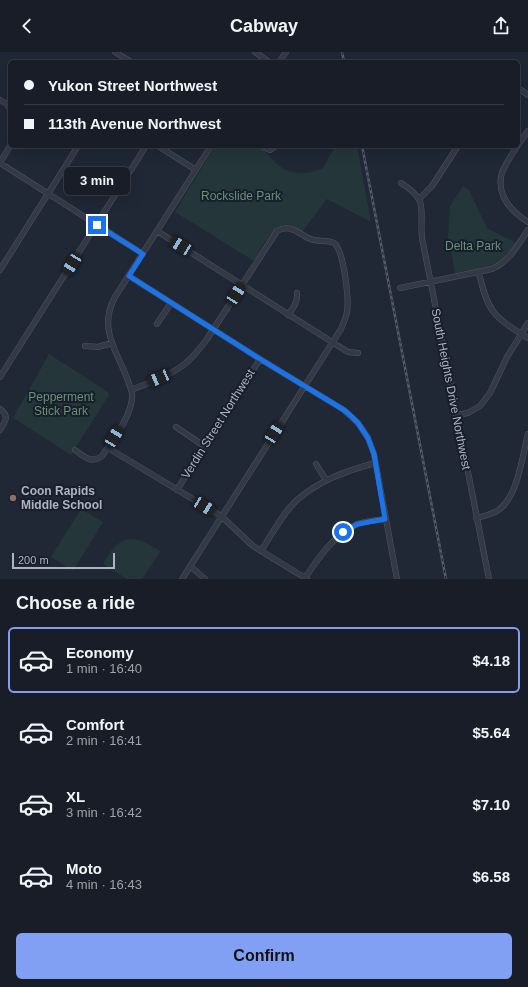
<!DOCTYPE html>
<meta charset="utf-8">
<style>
:root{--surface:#181d28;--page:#212630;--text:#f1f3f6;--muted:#9fa2a8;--line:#363b45;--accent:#82a0f3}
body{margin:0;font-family:Arial,sans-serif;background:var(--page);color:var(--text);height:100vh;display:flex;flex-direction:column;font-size:15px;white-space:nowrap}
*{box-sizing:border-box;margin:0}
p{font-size:13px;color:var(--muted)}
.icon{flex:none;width:22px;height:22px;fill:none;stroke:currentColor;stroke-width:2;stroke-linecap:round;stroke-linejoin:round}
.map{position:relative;height:527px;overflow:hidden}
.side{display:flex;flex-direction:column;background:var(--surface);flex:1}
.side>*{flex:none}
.banner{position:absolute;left:8px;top:8px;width:512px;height:88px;border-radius:6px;box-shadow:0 4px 16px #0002,0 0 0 1px var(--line);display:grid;align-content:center;height:88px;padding:0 16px;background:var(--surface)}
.scale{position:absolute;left:12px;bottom:10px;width:103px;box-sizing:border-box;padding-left:4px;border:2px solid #aeb3c3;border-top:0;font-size:11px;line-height:14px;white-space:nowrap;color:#aeb3c3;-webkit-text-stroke:3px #191e2b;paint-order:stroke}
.end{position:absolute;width:18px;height:18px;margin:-9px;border:5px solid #1a73e8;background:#fff;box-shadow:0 0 0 2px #fff}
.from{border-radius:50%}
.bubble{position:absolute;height:28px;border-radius:6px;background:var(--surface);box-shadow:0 4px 16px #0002,0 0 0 1px var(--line);font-size:13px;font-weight:700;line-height:28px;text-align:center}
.car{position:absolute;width:12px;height:24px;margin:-12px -6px;border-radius:5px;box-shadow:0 0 3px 1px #0007;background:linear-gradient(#222 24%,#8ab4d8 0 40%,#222 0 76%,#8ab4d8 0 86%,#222 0)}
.banner b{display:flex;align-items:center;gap:14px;height:38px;font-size:15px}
.banner b+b{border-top:1px solid var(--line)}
.banner i{width:10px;height:10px;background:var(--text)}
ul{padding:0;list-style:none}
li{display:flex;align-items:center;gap:12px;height:66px;margin:0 8px 6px;padding:0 8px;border:2px solid transparent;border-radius:6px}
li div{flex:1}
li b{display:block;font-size:15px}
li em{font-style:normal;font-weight:700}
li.selected{border-color:var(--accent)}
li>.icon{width:36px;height:36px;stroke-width:1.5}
h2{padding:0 16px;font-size:18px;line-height:48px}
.button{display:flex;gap:8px;margin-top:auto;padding:8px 16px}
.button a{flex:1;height:46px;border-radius:6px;background:var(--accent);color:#111;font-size:16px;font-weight:700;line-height:46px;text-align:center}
header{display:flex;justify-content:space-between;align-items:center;height:52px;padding:0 16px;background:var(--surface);font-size:18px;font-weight:700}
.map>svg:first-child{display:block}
.green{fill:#25363a}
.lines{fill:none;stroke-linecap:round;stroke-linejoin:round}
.minor-casing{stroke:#515664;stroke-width:6}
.minor{stroke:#343946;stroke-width:5}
.rail-casing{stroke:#565c6d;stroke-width:2.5}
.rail{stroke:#191e2b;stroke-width:1;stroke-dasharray:3;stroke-linecap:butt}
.route{stroke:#1a73e8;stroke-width:5}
.education-dot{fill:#8d6e63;stroke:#191e2b;stroke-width:1.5}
.labels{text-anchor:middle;stroke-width:4;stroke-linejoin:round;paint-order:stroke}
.park-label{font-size:12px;fill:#669276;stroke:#191e2b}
.street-label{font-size:12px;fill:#aeb3c3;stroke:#191e2b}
.poi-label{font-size:12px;font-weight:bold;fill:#aeb3c3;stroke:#191e2b;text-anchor:start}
</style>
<header><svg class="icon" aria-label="back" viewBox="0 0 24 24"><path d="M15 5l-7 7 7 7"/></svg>Cabway<svg class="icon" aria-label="share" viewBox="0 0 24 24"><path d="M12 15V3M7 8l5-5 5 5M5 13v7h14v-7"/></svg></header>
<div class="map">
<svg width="528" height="527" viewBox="0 0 528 527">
<rect width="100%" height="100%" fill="#202735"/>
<path class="green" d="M215 94C224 94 249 92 256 94 265 97 270 106 277 112 291 124 307 123 323 116L335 94H357L371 170 327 147 302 180C297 176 291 172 284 173 271 175 260 199 254 209L175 160Z
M463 134 469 138 487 176 516 191C499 218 483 216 455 222L448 183 450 154Z
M49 302 108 340 109 343 71 403 13 366Z
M81 457 103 470 73 519 51 505Z
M129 487 140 488 161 499 142 527H127L103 512C110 500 115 490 129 487Z"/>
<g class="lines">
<g class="minor-casing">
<path id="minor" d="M115 0 131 10
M255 0 269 10
M279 10 286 0
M518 36 528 43
M0 48 7 52 10 57
M528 79C521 89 502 114 501 125 498 145 512 160 528 170
M158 94 196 118
M261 94 270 98 276 94
M0 111 143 202
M0 111 10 94
M401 131C430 149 419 158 422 186L489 527
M419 147 432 134 458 94
M157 179 332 290 348 300 358 301
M0 218 78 94
M479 221C488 261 494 265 528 286
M129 224 260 307 344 358 358 371 368 386 374 402 397 527
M400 236 492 217C510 209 518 193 528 178
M288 263C293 256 298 250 297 241
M157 272 171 251
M85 294 98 295 112 291
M0 325 146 94
M131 338C150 330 171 324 187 310 194 304 201 295 207 287L277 179C289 172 297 180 308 186 317 191 329 187 334 191 344 198 349 248 347 260 346 266 343 272 341 277L182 527
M0 357C10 364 5 370 0 378
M456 363 468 361 480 354 490 341 507 305 528 271
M176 375 204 394
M108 396 221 464 253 494 307 527
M75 398C84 405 92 412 102 404 113 388 134 361 132 341 124 307 95 281 115 245L211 94
M316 412 326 428
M177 438 260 307
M476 466C483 464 491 463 497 459 518 446 522 405 528 382
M261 499C272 482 282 462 297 448 320 428 346 419 375 411
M190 514 205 527
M305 526C319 505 334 483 357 472 366 469 377 468 385 467"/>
</g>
<use href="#minor" class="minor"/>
<g class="rail-casing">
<path id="rail" d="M342 0 344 10
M362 94 446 527"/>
</g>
<use href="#rail" class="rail"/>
</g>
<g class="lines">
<path class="route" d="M97 173 143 202 129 224 260 307 344 358 351 364 358 371 368 386 374 402 385 467 358 472 343 480"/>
</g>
<circle class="education-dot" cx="13" cy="446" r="4"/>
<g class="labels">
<g class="park-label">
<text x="241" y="148">Rockslide Park</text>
<text x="473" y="198">Delta Park</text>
<text x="61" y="349">Pepperment<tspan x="61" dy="14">Stick Park</tspan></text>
</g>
<g class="street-label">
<text transform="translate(451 337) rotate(79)" y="4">South Heights Drive Northwest</text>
<text transform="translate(218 372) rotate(-58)" y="4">Verdin Street Northwest</text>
</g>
<g class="poi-label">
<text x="21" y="443">Coon Rapids<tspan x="21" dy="14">Middle School</tspan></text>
</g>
</g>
</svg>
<div class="scale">200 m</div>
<i class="end from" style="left:343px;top:480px"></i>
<i class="end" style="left:97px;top:173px"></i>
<div class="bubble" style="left:64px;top:115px;width:66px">3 min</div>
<i class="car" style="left:181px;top:194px;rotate:302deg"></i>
<i class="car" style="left:72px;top:212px;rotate:212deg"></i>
<i class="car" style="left:236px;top:242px;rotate:33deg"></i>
<i class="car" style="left:159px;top:326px;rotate:247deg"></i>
<i class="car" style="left:274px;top:381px;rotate:32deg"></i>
<i class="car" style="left:114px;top:385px;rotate:31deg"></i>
<i class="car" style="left:204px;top:454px;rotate:121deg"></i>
<div class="banner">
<b><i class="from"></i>Yukon Street Northwest</b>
<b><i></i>113th Avenue Northwest</b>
</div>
</div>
<section class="side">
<h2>Choose a ride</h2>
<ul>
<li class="selected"><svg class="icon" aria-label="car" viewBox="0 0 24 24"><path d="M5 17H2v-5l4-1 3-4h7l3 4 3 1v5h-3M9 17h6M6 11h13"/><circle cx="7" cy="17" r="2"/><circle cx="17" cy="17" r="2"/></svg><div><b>Economy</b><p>1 min · 16:40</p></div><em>$4.18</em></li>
<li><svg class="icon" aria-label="car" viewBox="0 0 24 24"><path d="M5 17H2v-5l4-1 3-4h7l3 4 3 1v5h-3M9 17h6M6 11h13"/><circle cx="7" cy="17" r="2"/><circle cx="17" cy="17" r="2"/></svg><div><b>Comfort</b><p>2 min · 16:41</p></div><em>$5.64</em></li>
<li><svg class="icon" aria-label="car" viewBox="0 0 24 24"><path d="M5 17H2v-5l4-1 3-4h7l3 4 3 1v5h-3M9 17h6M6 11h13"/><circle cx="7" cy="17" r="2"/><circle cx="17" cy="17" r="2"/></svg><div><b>XL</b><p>3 min · 16:42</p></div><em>$7.10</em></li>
<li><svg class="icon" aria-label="car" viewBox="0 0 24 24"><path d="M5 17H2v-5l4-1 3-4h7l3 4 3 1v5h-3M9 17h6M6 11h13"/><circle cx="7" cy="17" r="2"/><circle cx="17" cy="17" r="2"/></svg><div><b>Moto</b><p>4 min · 16:43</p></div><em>$6.58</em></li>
</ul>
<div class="button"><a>Confirm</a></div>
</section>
